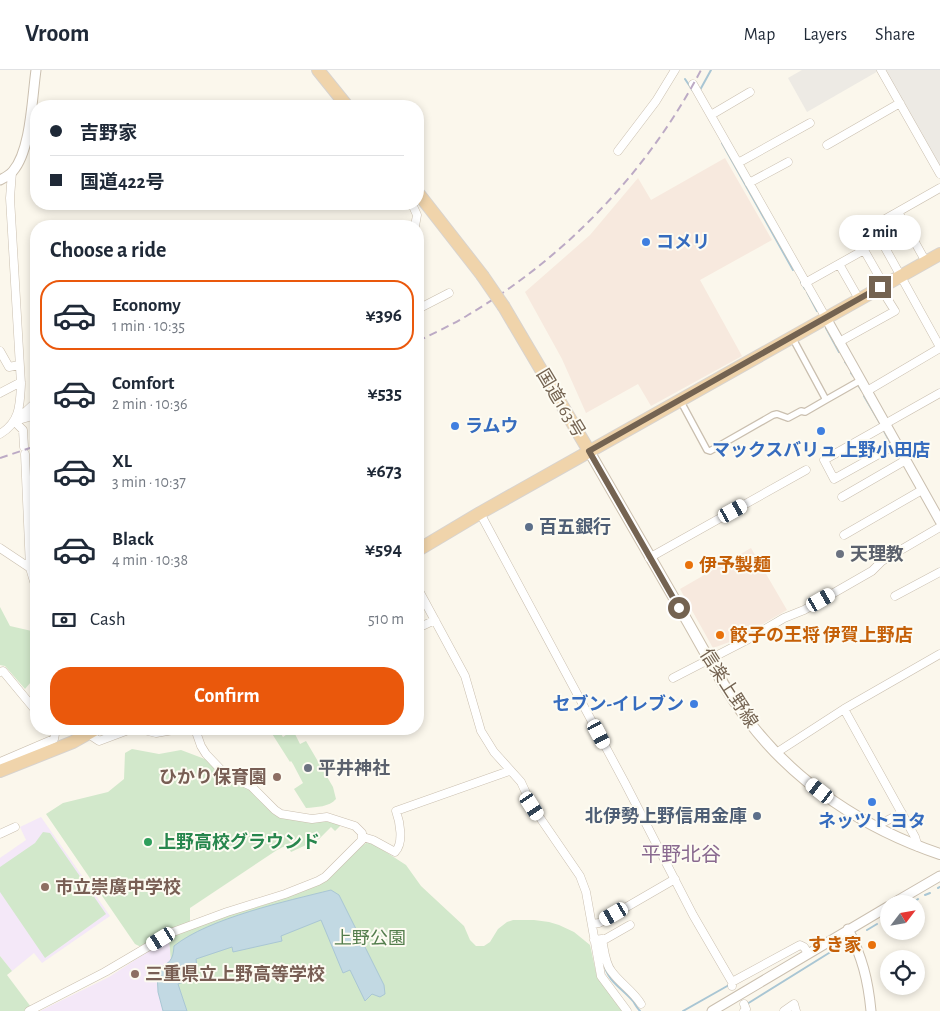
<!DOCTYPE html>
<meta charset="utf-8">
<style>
:root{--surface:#fff;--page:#f2f2f3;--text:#1f2937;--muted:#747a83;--line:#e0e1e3;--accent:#ea580c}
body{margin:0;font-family:"Alegreya Sans","Noto Sans JP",sans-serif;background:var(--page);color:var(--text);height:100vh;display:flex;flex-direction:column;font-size:19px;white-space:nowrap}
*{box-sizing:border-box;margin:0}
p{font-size:16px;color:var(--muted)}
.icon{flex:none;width:28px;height:28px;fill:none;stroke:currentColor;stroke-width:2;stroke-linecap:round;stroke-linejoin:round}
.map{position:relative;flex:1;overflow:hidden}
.panel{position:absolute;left:30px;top:150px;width:394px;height:515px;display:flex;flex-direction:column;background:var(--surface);border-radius:20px;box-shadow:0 2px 8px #0003}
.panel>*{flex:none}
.top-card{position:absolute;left:30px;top:30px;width:394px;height:110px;border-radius:20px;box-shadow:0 2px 8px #0003;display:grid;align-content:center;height:110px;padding:0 20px;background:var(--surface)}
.needle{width:32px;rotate:59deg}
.buttons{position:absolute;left:880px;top:825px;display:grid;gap:10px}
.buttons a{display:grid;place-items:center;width:45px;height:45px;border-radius:50%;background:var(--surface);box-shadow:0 2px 8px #0003;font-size:25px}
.end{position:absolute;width:22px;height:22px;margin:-11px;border:6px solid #746351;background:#fff;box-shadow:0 0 0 2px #fff}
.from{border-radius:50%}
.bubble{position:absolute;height:35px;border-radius:18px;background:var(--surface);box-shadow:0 2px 8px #0003;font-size:16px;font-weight:700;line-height:35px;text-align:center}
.car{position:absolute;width:15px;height:30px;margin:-15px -8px;border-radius:6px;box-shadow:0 0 4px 1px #0007;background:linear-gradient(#fff 24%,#345 0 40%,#fff 0 76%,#345 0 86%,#fff 0)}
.top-card b{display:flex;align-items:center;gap:18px;height:48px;font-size:19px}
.top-card b+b{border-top:1px solid var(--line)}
.top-card i{width:12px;height:12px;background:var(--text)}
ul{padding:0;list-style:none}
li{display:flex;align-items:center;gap:15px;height:70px;margin:0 10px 8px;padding:0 10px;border:2px solid transparent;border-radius:20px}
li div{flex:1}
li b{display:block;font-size:19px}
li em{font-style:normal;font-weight:700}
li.current{border-color:var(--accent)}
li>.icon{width:45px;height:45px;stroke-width:1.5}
h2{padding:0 20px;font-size:22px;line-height:60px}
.pay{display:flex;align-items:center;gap:12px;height:55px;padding:0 20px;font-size:19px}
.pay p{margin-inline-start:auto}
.cta{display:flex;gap:10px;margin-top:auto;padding:10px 20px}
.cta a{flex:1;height:58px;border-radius:20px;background:var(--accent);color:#fff;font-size:20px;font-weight:700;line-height:58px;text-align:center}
header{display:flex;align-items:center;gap:30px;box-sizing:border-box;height:70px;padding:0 25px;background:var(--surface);border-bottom:1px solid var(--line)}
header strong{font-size:24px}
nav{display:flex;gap:28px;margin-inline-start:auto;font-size:18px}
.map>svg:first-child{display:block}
.commercial{fill:#f7e9de}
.industrial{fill:#edeae4}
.education{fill:#f4e8f8}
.green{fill:#d2e8cb}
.water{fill:#c2d9e3;stroke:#a9c6d4}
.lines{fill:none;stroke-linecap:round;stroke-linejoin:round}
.stream{stroke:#a9c6d4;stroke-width:2}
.pedestrian-casing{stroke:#cabfaf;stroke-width:8}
.minor-casing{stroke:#cabfaf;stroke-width:9}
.tertiary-casing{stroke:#cabfaf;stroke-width:11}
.secondary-casing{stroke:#ccc0ae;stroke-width:12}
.trunk-casing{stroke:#d8d3ce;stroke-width:14}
.pedestrian{stroke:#fff;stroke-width:5.5}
.minor{stroke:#fff;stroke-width:8}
.tertiary{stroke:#fff;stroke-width:9}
.secondary{stroke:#fff;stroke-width:10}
.trunk{stroke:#f0d4ab;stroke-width:12}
.rail{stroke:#bcaac5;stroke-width:2;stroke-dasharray:8 5;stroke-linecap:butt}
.trunk-bridge-casing{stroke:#d8d3ce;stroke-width:14;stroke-linecap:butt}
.trunk-bridge{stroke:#f0d4ab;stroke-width:12}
.route{stroke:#746351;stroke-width:6}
.shop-dot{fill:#3f7fe0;stroke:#fdfbf2;stroke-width:2}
.service-dot{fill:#5c6f8a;stroke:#fdfbf2;stroke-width:2}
.worship-dot{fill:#6b7280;stroke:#fdfbf2;stroke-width:2}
.food-dot{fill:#e8710a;stroke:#fdfbf2;stroke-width:2}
.education-dot{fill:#8d6e63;stroke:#fdfbf2;stroke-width:2}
.leisure-dot{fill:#2e9e5b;stroke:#fdfbf2;stroke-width:2}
.labels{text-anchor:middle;stroke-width:4;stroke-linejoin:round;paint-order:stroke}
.shop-label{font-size:18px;font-weight:bold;fill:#366cbe;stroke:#fdfbf2;text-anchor:start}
.street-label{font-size:18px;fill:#746351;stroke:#fdfbf2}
.service-label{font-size:18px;font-weight:bold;fill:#4e5e75;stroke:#fdfbf2;text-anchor:start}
.worship-label{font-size:18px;font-weight:bold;fill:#5b616d;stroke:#fdfbf2;text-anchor:start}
.food-label{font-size:18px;font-weight:bold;fill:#c56008;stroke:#fdfbf2;text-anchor:start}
.education-label{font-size:18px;font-weight:bold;fill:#785e54;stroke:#fdfbf2;text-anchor:start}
.leisure-label{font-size:18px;font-weight:bold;fill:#27864d;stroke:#fdfbf2;text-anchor:start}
.park-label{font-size:18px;fill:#547e4d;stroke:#fdfbf2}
.quarter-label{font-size:20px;fill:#89698f;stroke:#fdfbf2}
</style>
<header>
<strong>Vroom</strong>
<nav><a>Map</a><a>Layers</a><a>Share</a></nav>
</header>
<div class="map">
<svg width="940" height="941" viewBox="0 0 940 941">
<rect width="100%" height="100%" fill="#fbf7ec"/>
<path class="commercial" d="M725 88 772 170 700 210 742 286 651 336 638 314 586 343 562 289 525 222 590 165 638 108 651 130Z
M751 478 787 540 735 570 713 578 680 519Z"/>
<path class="industrial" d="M802 0H880L807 42 788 8Z
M885 0H940V97L903 31Z"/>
<path class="education" d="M41 747 110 846 42 893 34 883 12 901 0 886V788L26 770 20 757Z
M169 868 171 891 157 900V906L158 922 163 941H40L109 907Z"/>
<path class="green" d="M0 537 10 556 36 562V581L34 590 36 606 25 619 5 596 0 595Z
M269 659H278L283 667 293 660 300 674 306 671 333 717 336 729C329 737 317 737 306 738L294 719 303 713 293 694 291 691 290 692Z
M132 679 159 684 181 680 210 691 249 717 272 741 342 754 335 761 331 757 319 769 291 782 287 775 277 780 190 838V852L141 877 135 874 46 744 63 733 108 722 124 709 125 683Z
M43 762 50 763 106 844 45 888 0 822V797L35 773Z
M368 772 372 773 406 795 421 816 464 856 470 870 476 876H484L490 872 498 859 507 852 513 850H534L549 852 559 855 574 862 590 875 597 907 622 941H163C160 927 156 914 157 900L171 891 169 868 238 841C273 837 315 812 344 792 352 785 359 777 368 772Z
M0 886 12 901 7 905 31 937 24 941H0Z"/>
<path class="water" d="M331 820 339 825 384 915 385 924 380 927 372 924 365 931 350 900 343 903 321 850 281 866 282 871 233 882 232 877 196 889 198 906 178 914 187 941H163L158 922 157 900C170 892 173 891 174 876 209 848 287 831 331 820Z"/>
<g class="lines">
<path class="stream" d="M685 9 693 21
M700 20 711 0
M722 73 793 200
M801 212 805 219
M807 222 817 241
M826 258 839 282
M845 292 848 296
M851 303 854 307
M858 315 862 321
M864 326 881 355
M883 359 891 374
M894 378 899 387
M938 818 940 817
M925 825 930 823
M912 833 918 829
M887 848 889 847
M867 860 877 854
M604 894C608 912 622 918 633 931 635 934 637 938 640 941
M747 934 837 878
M683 941 729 915"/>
<g class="pedestrian-casing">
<path id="pedestrian" d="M680 330 707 380 710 381 773 345 777 344 788 348 801 341 805 342 824 331 825 328 792 267
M824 331 861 310"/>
</g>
<g class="minor-casing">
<path id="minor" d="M881 0 940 104
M693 14 826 248
M711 45 750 22
M827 75 900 33
M618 81 656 31 675 0
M738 93 810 53
M749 113 788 92
M940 118 873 156 940 277
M412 134 417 145 415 156
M898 142 926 192
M839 194 859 229
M805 213 864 180 884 215
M418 239 449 223
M839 272 895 241 880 217
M0 281 9 297 19 295
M867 321 940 278
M0 323 21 312
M21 346 36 332
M22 349 36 345
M14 351 23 360 24 377
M885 354 940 323
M886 355 824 390 834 409 897 374
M0 364C20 352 20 335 21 314L10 128 12 102
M25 384 30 498 36 518
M842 427 906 390
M480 443 625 713 693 845 732 912V916
M844 465 922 420
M0 478 36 502
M649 488 806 400
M418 519 465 606 481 661 494 682 521 712 532 736 580 806 586 822 601 906 627 941
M895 526 940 502
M418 558 435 550
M0 602 3 601 36 641
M673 608 745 571 784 548 804 540 872 501 882 491 940 457
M844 639 915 767 918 777
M140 659 156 663 179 659
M90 663 93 667 99 671 131 659
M776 683 844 639 940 584
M0 692 54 669 55 664 52 659
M876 756 902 743
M0 764 15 757
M363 767 373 770 395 782C404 773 400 752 396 741L509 701
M592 854 599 853 675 809
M594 870 602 869C604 879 605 894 612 902 621 914 633 921 641 934
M602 871 630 855
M732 912 800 875 804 877 808 883
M744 934 746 939 744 941
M29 941 105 902 173 862 227 842 285 824 318 811 325 807 362 770V763L355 756 327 747 312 749 281 744 275 740 251 716 225 704 206 684 201 676 195 659
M784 941 794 934 796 941"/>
</g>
<g class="tertiary-casing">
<path id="tertiary" d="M0 110C4 108 10 105 13 101 31 80 32 28 36 0
M826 248 940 451
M892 834 940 806
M848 859C862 887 868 909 871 941
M712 941 889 836"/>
</g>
<g class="secondary-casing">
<path id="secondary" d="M589 381C620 435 651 489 682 542 703 578 722 616 747 649 795 713 865 759 940 784"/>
</g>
<g class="trunk-casing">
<path id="trunk" d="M318 0 347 36
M418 123 482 205
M504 237 589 381
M418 480 480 443 940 184
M0 701 73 672 96 659"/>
</g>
<use href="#pedestrian" class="pedestrian"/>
<use href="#minor" class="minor"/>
<use href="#tertiary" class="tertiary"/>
<use href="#secondary" class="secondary"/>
<use href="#trunk" class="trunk"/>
<path class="rail" d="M418 271C434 263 452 255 468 245 566 187 648 101 701 0
M0 388 36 376"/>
<g class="trunk-bridge-casing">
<path id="trunk-bridge" d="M482 205 504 237"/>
</g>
<use href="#trunk-bridge" class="trunk-bridge"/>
</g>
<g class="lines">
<path class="route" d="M679 538 589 381 880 217"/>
</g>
<g class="shop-dot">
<circle cx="646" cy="172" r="5"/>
<circle cx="455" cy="356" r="5"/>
<circle cx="821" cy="361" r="5"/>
<circle cx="694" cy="634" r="5"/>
<circle cx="872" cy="732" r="5"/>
</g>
<g class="service-dot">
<circle cx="529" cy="457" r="5"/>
<circle cx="757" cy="746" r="5"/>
</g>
<g class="worship-dot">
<circle cx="840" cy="484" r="5"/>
<circle cx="308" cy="698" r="5"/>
</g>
<g class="food-dot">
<circle cx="689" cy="495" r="5"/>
<circle cx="720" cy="565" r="5"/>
<circle cx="872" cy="875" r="5"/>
</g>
<g class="education-dot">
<circle cx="277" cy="707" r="5"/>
<circle cx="45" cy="817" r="5"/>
<circle cx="135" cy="904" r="5"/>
</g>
<circle class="leisure-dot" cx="148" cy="772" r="5"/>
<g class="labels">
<g class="shop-label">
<text x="656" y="178">コメリ</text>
<text x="465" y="362">ラムウ</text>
<text x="821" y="386" text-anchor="middle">マックスバリュ 上野小田店</text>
<text x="684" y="640" text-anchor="end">セブン-イレブン</text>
<text x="872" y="757" text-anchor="middle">ネッツトヨタ</text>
</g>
<g class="street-label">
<text transform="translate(561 333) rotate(59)" y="6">国道163号</text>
<text transform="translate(729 618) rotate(57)" y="6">信楽上野線</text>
</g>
<g class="service-label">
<text x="539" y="463">百五銀行</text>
<text x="747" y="752" text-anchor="end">北伊勢上野信用金庫</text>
</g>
<g class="worship-label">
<text x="850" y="490">天理教</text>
<text x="318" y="704">平井神社</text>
</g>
<g class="food-label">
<text x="699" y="501">伊予製麺</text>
<text x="730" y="571">餃子の王将 伊賀上野店</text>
<text x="862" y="881" text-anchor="end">すき家</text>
</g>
<g class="education-label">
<text x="267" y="713" text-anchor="end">ひかり保育園</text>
<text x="55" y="823">市立崇廣中学校</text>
<text x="145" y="910">三重県立上野高等学校</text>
</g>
<g class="leisure-label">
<text x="158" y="778">上野高校グラウンド</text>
</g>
<g class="park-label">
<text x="370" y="874">上野公園</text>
</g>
<g class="quarter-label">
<text x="681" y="791">平野北谷</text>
</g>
</g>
</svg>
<div class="buttons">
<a><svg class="needle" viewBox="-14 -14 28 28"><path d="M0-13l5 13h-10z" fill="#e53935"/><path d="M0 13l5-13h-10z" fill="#747a83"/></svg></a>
<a><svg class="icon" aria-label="locate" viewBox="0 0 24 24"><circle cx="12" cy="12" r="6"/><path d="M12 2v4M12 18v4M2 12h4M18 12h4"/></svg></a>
</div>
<i class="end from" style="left:679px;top:538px"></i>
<i class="end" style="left:880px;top:217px"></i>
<div class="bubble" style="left:839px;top:145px;width:82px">2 min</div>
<i class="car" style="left:733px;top:441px;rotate:61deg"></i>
<i class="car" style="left:821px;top:530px;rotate:60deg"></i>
<i class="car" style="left:599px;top:664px;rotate:152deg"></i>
<i class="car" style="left:820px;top:721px;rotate:308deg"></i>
<i class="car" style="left:532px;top:736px;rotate:147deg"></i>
<i class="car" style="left:614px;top:844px;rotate:240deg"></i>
<i class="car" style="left:161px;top:869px;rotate:239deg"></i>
<div class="top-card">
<b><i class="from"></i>吉野家</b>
<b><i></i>国道422号</b>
</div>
<section class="panel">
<h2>Choose a ride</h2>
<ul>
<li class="current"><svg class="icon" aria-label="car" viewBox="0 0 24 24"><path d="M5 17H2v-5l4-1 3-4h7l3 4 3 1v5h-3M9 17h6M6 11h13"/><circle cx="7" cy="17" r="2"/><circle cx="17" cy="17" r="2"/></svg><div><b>Economy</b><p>1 min · 10:35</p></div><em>¥396</em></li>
<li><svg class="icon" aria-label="car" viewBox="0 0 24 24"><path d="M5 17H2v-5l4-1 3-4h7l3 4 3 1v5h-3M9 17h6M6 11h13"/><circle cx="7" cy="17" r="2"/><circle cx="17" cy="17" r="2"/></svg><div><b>Comfort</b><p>2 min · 10:36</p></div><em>¥535</em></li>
<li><svg class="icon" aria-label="car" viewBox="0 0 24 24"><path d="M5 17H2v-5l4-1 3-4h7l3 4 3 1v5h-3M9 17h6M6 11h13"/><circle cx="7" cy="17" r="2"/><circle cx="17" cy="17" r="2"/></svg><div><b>XL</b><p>3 min · 10:37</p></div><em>¥673</em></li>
<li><svg class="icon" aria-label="car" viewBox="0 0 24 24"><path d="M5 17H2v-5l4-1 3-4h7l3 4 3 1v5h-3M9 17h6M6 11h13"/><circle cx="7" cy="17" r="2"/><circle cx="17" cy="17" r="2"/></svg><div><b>Black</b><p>4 min · 10:38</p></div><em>¥594</em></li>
</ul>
<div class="pay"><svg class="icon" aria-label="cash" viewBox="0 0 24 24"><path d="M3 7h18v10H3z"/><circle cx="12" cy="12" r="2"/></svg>Cash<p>510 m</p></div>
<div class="cta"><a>Confirm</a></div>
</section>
</div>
